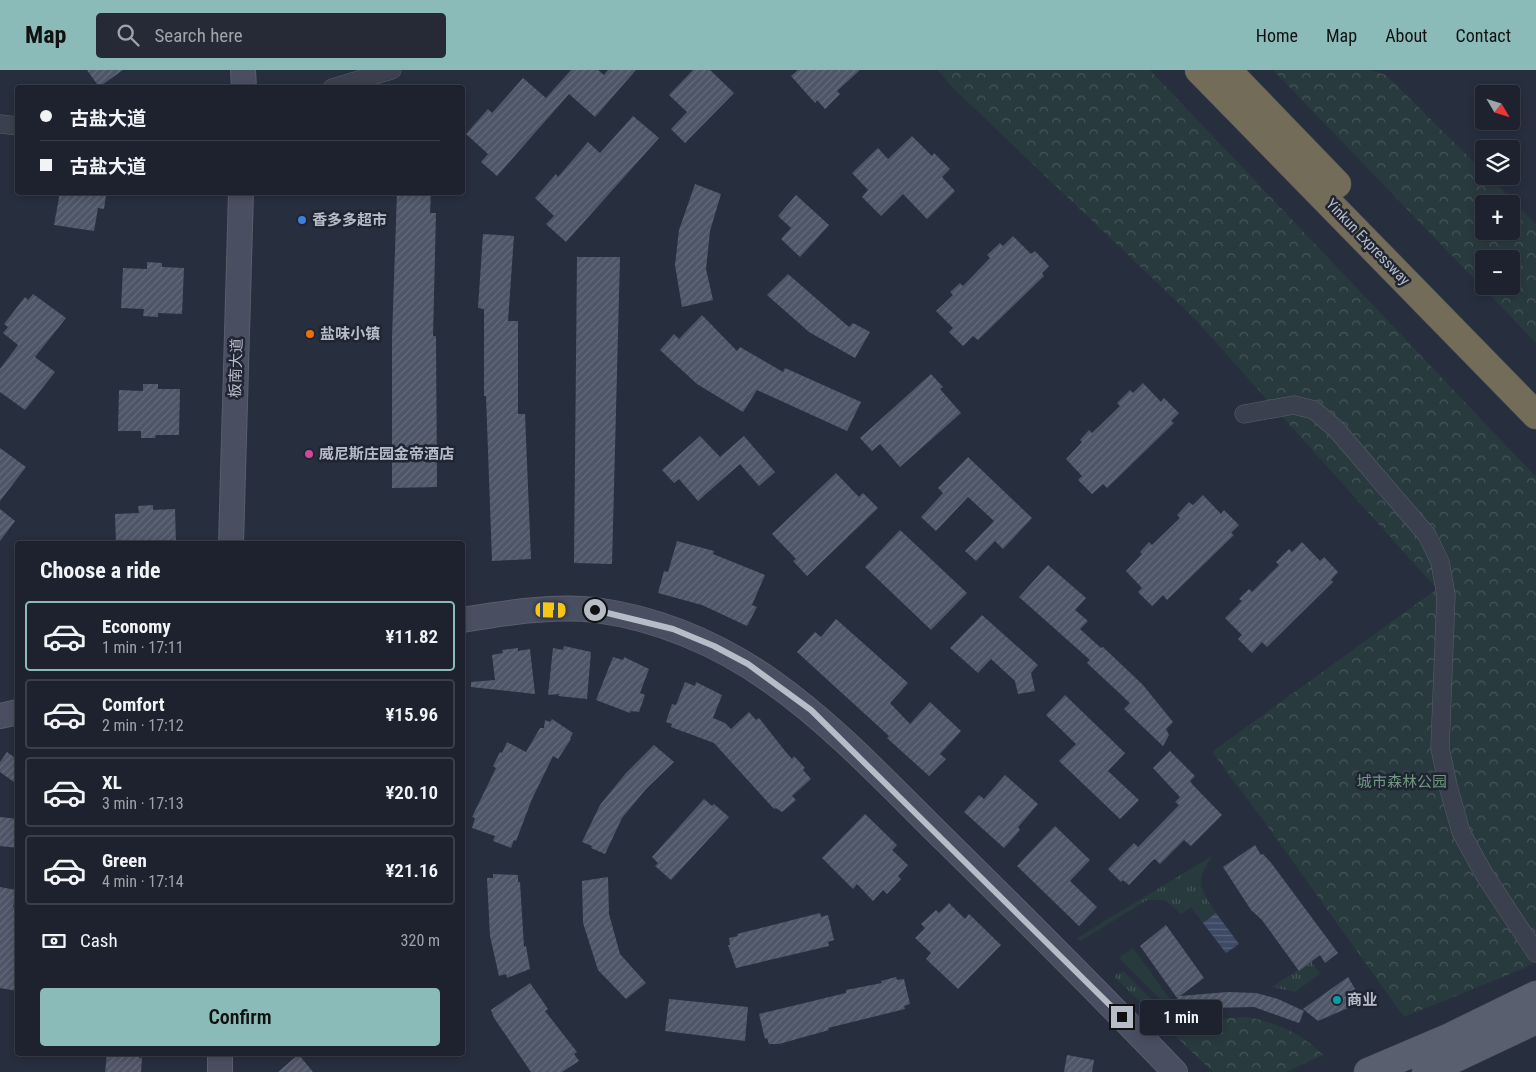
<!DOCTYPE html>
<meta charset="utf-8">
<style>
:root{--surface:#1d222e;--page:#252a36;--text:#f1f3f6;--muted:#a0a4aa;--line:#3b3f4a;--accent:#8bbbb9}
body{margin:0;font-family:"Roboto Condensed","Noto Sans SC",sans-serif;background:var(--page);color:var(--text);height:100vh;display:flex;flex-direction:column;font-size:19px;white-space:nowrap}
*{box-sizing:border-box;margin:0}
p{font-size:16px;color:var(--muted)}
.icon{flex:none;width:28px;height:28px;fill:none;stroke:currentColor;stroke-width:2;stroke-linecap:round;stroke-linejoin:round}
.map{position:relative;flex:1;overflow:hidden}
.details{position:absolute;left:15px;top:471px;width:450px;height:515px;display:flex;flex-direction:column;background:var(--surface);border-radius:5px;box-shadow:0 2px 8px #0003,0 0 0 1px var(--line)}
.details>*{flex:none}
.banner{position:absolute;left:15px;top:15px;width:450px;height:110px;border-radius:5px;box-shadow:0 2px 8px #0003,0 0 0 1px var(--line);display:grid;align-content:center;height:110px;padding:0 25px;background:var(--surface)}
.needle{width:32px;rotate:128deg}
.tools{position:absolute;left:1475px;top:15px;display:grid;gap:10px}
.tools a{display:grid;place-items:center;width:45px;height:45px;border-radius:5px;background:var(--surface);box-shadow:0 2px 8px #0003,0 0 0 1px var(--line);font-size:25px}
.end{position:absolute;width:22px;height:22px;margin:-11px;border:6px solid #b7bcc9;background:#111;box-shadow:0 0 0 2px #111}
.from{border-radius:50%}
.bubble{position:absolute;height:35px;border-radius:5px;background:var(--surface);box-shadow:0 2px 8px #0003,0 0 0 1px var(--line);font-size:16px;font-weight:600;line-height:35px;text-align:center}
.car{position:absolute;width:15px;height:30px;margin:-15px -8px;border-radius:6px;box-shadow:0 0 4px 1px #0007;background:linear-gradient(#f5c518 24%,#345 0 40%,#f5c518 0 76%,#345 0 86%,#f5c518 0)}
.banner b{display:flex;align-items:center;gap:18px;height:48px;font-size:19px}
.banner b+b{border-top:1px solid var(--line)}
.banner i{width:12px;height:12px;background:var(--text)}
ul{padding:0;list-style:none}
li{display:flex;align-items:center;gap:15px;height:70px;margin:0 10px 8px;padding:0 15px;border:2px solid var(--line);border-radius:5px}
li div{flex:1}
li b{display:block;font-size:19px}
li em{font-style:normal;font-weight:600}
li.active{border-color:var(--accent)}
li>.icon{width:45px;height:45px;stroke-width:1.5}
h2{padding:0 25px;font-size:22px;line-height:60px}
.pay{display:flex;align-items:center;gap:12px;height:55px;padding:0 25px;font-size:19px}
.pay p{margin-inline-start:auto}
.action{display:flex;gap:10px;margin-top:auto;padding:10px 25px}
.action a{flex:1;height:58px;border-radius:5px;background:var(--accent);color:#111;font-size:20px;font-weight:600;line-height:58px;text-align:center}
header{display:flex;align-items:center;gap:30px;box-sizing:border-box;height:70px;padding:0 25px;background:var(--accent);color:#111}
header strong{font-size:24px}
nav{display:flex;gap:28px;margin-inline-start:auto;font-size:18px}
.search{width:350px;height:45px;background:var(--page);display:flex;align-items:center;gap:12px;box-sizing:border-box;padding:0 18px;border-radius:5px;color:var(--muted);font-size:19px}
.map>svg:first-child{display:block}
.grass{fill:url(#grass-tufts)}
.forest{fill:url(#forest-crowns);fill-rule:evenodd}
.park{fill:#293a3f}
.water{fill:url(#water-rules)}
.building{fill:url(#building-hatch)}
.lines{fill:none;stroke-linecap:round;stroke-linejoin:round}
.street-casing{stroke:#595e6c;stroke-width:19}
.secondary-casing{stroke:#595e6c;stroke-width:26}
.primary-casing{stroke:#444957;stroke-width:29}
.highway-casing{stroke:#464b59;stroke-width:29}
.street{stroke:#3b404e;stroke-width:18}
.secondary{stroke:#494f61;stroke-width:24}
.primary{stroke:#595f6e;stroke-width:28}
.highway{stroke:#736c58;stroke-width:28}
.route{stroke:#b7bcc9;stroke-width:6}
.shop-dot{fill:#3f7fe0;stroke:#202533;stroke-width:2}
.food-dot{fill:#e8710a;stroke:#202533;stroke-width:2}
.hotel-dot{fill:#d1479c;stroke:#202533;stroke-width:2}
.culture-dot{fill:#0f9aa8;stroke:#202533;stroke-width:2}
.labels{text-anchor:middle;stroke-width:5;stroke-linejoin:round;paint-order:stroke}
.poi-label{font-size:15px;font-weight:bold;fill:#b7bcc9;stroke:#202533;text-anchor:start}
.street-label{font-size:15px;fill:#b7bcc9;stroke:#202533}
.park-label{font-size:15px;fill:#70987e;stroke:#202533}
</style>
<header>
<strong>Map</strong>
<div class="search"><svg class="icon" aria-label="search" viewBox="0 0 24 24"><circle cx="10" cy="10" r="6"/><path d="M15 15l6 6"/></svg>Search here</div>
<nav><a>Home</a><a>Map</a><a>About</a><a>Contact</a></nav>
</header>
<div class="map">
<svg width="1536" height="1002" viewBox="0 0 1536 1002">
<defs>
<pattern id="grass-tufts" width="24" height="20" patternUnits="userSpaceOnUse" patternTransform="scale(1.25)"><rect width="24" height="20" fill="#293a3f"/><path d="M3 7l-1-3M5 7V3M7 7l1-3M15 17l-1-3M17 17v-4M19 17l1-3" fill="none" stroke="#465559"/></pattern>
<pattern id="forest-crowns" width="20" height="18" patternUnits="userSpaceOnUse" patternTransform="scale(1.25)"><rect width="20" height="18" fill="#293a3f"/><path d="M2 6a3 3 0 1 1 6 0M12 15a3 3 0 1 1 6 0" fill="none" stroke="#465559"/></pattern>
<pattern id="water-rules" width="6" height="5" patternUnits="userSpaceOnUse" patternTransform="scale(1.25)"><rect width="6" height="5" fill="#3e4a65"/><path d="M0 2.5h6" fill="none" stroke="#58627a"/></pattern>
<pattern id="building-hatch" width="6" height="6" patternUnits="userSpaceOnUse" patternTransform="scale(1.25)"><rect width="6" height="6" fill="#4d5567"/><path d="M-1 1l2-2M0 6l6-6M5 7l2-2" fill="none" stroke="#646c7b"/></pattern>
</defs>
<rect width="100%" height="100%" fill="#272e3e"/>
<path class="grass" d="M1212 786C1195 812 1199 818 1216 843L1203 853 1191 837 1181 844 1165 830H1147L1080 871 1077 868Z
M1311 891 1320 904 1295 922 1272 917Z
M1124 902 1170 948V951L1162 954 1115 907 1117 903Z"/>
<path class="forest" d="M938 0H1150L1536 407V892L1527 897 1404 947 1266 754 1212 682 1437 519 1193 247 951 16Z
M1273 0H1370L1386 5 1484 102V106H1488L1536 154V273ZM1484 134H1511V161H1484ZM1484 189H1511V216H1484Z
M1247 947C1275 952 1303 964 1323 985L1286 1002H1213L1172 963 1213 949Z"/>
<path class="park" d="M1133 878 1170 929 1166 932 1162 931 1120 889 1121 886Z"/>
<path class="water" d="M1216 843 1239 874 1226 883 1203 853Z"/>
<path class="building" d="M87 0H123L99 17Z
M571 0H598L604 5 608 0H636L595 47 569 24 497 106 481 92 488 84 466 64 488 39 492 43 523 8 546 28Z
M693 0H710L734 23 685 73 671 59 687 42 669 25Z
M798 0H860L837 21 840 24 825 39 817 30 815 33 791 6Z
M633 46 659 68 566 172 546 154 554 146 535 128 556 104 558 107 588 72 600 83Z
M912 66 932 86 934 83 950 99 942 107 955 121 927 149 903 124 881 146 862 127 868 120 852 103 878 78 888 89Z
M695 114 721 124 710 161 706 199 713 230 682 237 675 195 679 160Z
M60 122 106 125 104 139 98 138 94 161 54 155Z
M397 122H431L430 143H436L433 266H436L437 417 392 418V267Z
M796 125 829 155 800 187 781 169 791 158 778 146Z
M483 164 514 166 508 251H518V344H525L531 489 492 491 486 326H484V239L478 238Z
M1013 166 1031 184 1035 181 1049 196 1042 203 1044 206 978 270 973 266 963 276 949 262 953 258 936 241 953 225 950 222 960 213 963 216 990 188 987 185 1000 173 1003 176Z
M577 187H620L612 494 574 493Z
M147 192 162 193V197L184 198 182 244 158 243V247L143 246 144 239 121 238 123 198 147 199Z
M788 204 849 257 853 253 870 262 855 288 809 262 767 225Z
M33 224 66 248 35 287 55 302 25 340 0 322V299L18 275 3 263 8 257 4 254 25 227 28 230Z
M702 245 737 281 740 277 783 302 785 298 861 332 847 361 757 320 743 342 697 314 660 280 674 264 679 269Z
M931 304 943 317 940 319 961 343 900 397 880 374 872 381 860 368Z
M1143 313 1161 332 1164 328 1179 343 1171 351 1174 353 1107 418 1103 414 1092 424 1078 410 1082 406 1066 389 1082 372 1080 370 1089 360 1092 363 1120 336 1117 333 1130 320 1133 323Z
M143 314H158V319H180L179 365H156L155 368H141V361H118L119 320 143 321Z
M700 366 720 387 744 366 775 402 759 416 740 394 698 431 679 409 674 413 662 400Z
M0 378 26 397 0 431Z
M968 387 1032 448 1003 479 995 471 976 491 965 481 994 451 968 427 936 461 921 447 943 423 938 418Z
M836 403 859 427 863 423 878 438 807 506 793 491 796 489 772 464Z
M1203 425 1221 444 1224 440 1239 455 1231 463 1234 465 1167 530 1163 525 1152 536 1138 522 1142 518 1126 501 1142 484 1140 482 1149 472 1152 475 1180 448 1177 445 1189 432 1193 435Z
M153 435V440L175 439 176 474H116L115 444 139 443 138 436Z
M0 439 15 451 0 471Z
M900 460 967 523 931 560 865 497Z
M677 471 714 481 713 484 765 505 752 535 757 537 747 556 702 535 658 523 664 501 668 502Z
M1302 472 1320 491 1324 487 1338 502 1331 510 1333 512 1267 577 1262 572 1252 583 1238 569 1242 565 1225 548 1242 531 1239 529 1249 519 1252 522 1279 495 1276 492 1289 479 1292 482Z
M1048 495 1086 528 1075 540 1088 551 1080 559 1101 578 1103 577 1143 615 1173 652 1166 659 1169 665 1163 676 1124 639 1130 633 1087 593 1090 590 1019 527Z
M982 545 1038 595 1031 603 1035 621 1018 624 1015 611 991 589 978 603 950 578Z
M836 549 908 613 890 633 910 654 930 632 961 661 940 684 946 689 929 706 887 668 889 666 797 582 815 562 821 567Z
M564 576 591 582 587 629 558 626 560 624 548 625 553 578 563 580Z
M518 578V581L530 579 535 624 471 617V612L495 610 492 585 503 583 502 580Z
M613 587 623 590 624 587 649 599 640 623 645 625 639 642 631 641 630 643 596 630Z
M685 612 695 616 696 612 722 625 713 648 725 653 731 659 749 642 756 650 759 648 785 681 792 689 794 686 805 698 803 700 811 709 792 726 796 730 782 742 776 738 774 739 714 673 671 657 672 654 666 652 672 634 676 635Z
M1065 625 1125 683 1108 701 1139 730 1120 749 1059 691 1076 674 1046 645Z
M552 649 573 663 570 668 571 669 558 689 553 686 532 729 516 771 514 770 511 778 493 771 495 766 472 758 475 748 472 747 496 698 493 696 500 682 502 683 507 672 526 682 540 658H544L545 650 550 652Z
M654 675 674 692 646 719 622 748 605 784 591 778 592 776 582 772 600 735 626 703Z
M1170 681 1195 706 1190 711 1192 714 1222 745 1191 776 1184 770 1160 794 1155 789 1152 791 1129 815 1123 810 1121 812 1108 799 1134 773 1138 777 1179 735 1175 732 1180 727 1153 698Z
M7 682 18 690V715L0 702V692Z
M1005 705 1038 734 1018 757 1020 760 1004 778 964 742 979 725 984 729Z
M704 729 712 736 714 734 729 747 671 810 655 796 658 793 652 787Z
M865 744 897 775 892 780 908 795 898 806 901 809 887 824 883 820 873 831 857 814 853 819 822 788Z
M0 747 18 749V778L0 776Z
M1055 756 1090 790 1070 811 1097 837 1079 856 1017 796Z
M1255 775 1261 785 1263 784 1272 794 1338 883 1325 893 1320 885 1299 901 1262 850 1251 840 1223 797Z
M493 804 518 805V812H520L524 877 526 876 530 899 507 908 506 904 499 906 490 866 487 808H493Z
M608 807 609 844 620 884 646 913 626 929 598 900 583 853 582 811Z
M0 817 16 820 13 837 18 838V873L14 892H18V921L0 918Z
M949 833 965 849 969 844 1001 875 958 919 926 889 931 883 915 868 925 858 921 854 936 840 939 843Z
M820 843 821 847 828 845 834 870 828 872 829 876 736 898 728 875H730L729 868 738 866 737 864Z
M1166 855 1204 908 1180 926 1228 922 1256 923 1278 929 1304 941 1299 953 1254 937 1211 938 1181 946 1170 936 1180 932 1140 876Z
M896 907 897 910 904 909 910 934 904 936 905 939 828 958 829 960 779 974H769L767 968 765 969 759 944 846 923V920L882 913 881 911Z
M1348 907 1358 924 1359 928 1355 935 1318 951 1303 939Z
M530 913 548 939 545 941 577 982 574 984 579 991 562 1002H531L494 948 491 940Z
M669 929 748 937 745 971 665 961Z
M114 984H140L139 988H142L141 1002H105L107 985 114 986Z
M299 985 313 1002H278L293 989Z
M1067 985 1094 990 1092 1002H1064Z"/>
<g class="lines">
<g class="street-casing">
<path id="street" d="M332 18 392 0
M0 54 18 56
M1244 344 1294 335 1314 340 1336 359 1427 465 1440 492 1446 525 1440 678 1448 716 1461 762 1484 804 1536 883"/>
</g>
<g class="secondary-casing">
<path id="secondary" d="M243 0 244 18
M231 474 241 122
M462 550C505 543 553 535 596 540 752 562 840 667 946 771 1023 847 1100 924 1175 1002
M0 646 18 642
M220 1002V984"/>
</g>
<g class="primary-casing">
<path id="primary" d="M1368 1002 1448 968 1536 925
M1426 1002 1536 950"/>
</g>
<g class="highway-casing">
<path id="highway" d="M1199 0 1536 345
M1227 0 1337 114"/>
</g>
<use href="#street" class="street"/>
<use href="#secondary" class="secondary"/>
<use href="#primary" class="primary"/>
<use href="#highway" class="highway"/>
</g>
<g class="lines">
<path class="route" d="M595 540 673 559 714 576 748 594 811 640 1122 947"/>
</g>
<circle class="shop-dot" cx="302" cy="150" r="5"/>
<circle class="food-dot" cx="310" cy="264" r="5"/>
<circle class="hotel-dot" cx="309" cy="384" r="5"/>
<circle class="culture-dot" cx="1337" cy="930" r="5"/>
<g class="labels">
<g class="poi-label">
<text x="312" y="155">香多多超市</text>
<text x="320" y="269">盐味小镇</text>
<text x="319" y="389">威尼斯庄园金帝酒店</text>
<text x="1347" y="935">商业</text>
</g>
<g class="street-label">
<text transform="translate(1368 172) rotate(46)" y="5">Yinkun Expressway</text>
<text transform="translate(236 298) rotate(-88)" y="5">板南大道</text>
</g>
<g class="park-label">
<text x="1402" y="717">城市森林公园</text>
</g>
</g>
</svg>
<div class="tools">
<a><svg class="needle" viewBox="-14 -14 28 28"><path d="M0-13l5 13h-10z" fill="#e53935"/><path d="M0 13l5-13h-10z" fill="#a0a4aa"/></svg></a>
<a><svg class="icon" aria-label="layers" viewBox="0 0 24 24"><path d="M12 4l9 5-9 5-9-5zM3 14l9 5 9-5"/></svg></a>
<a>+</a>
<a>−</a>
</div>
<i class="end from" style="left:595px;top:540px"></i>
<i class="end" style="left:1122px;top:947px"></i>
<div class="bubble" style="left:1140px;top:930px;width:82px">1 min</div>
<i class="car" style="left:551px;top:540px;rotate:91deg"></i>
<div class="banner">
<b><i class="from"></i>古盐大道</b>
<b><i></i>古盐大道</b>
</div>
<section class="details">
<h2>Choose a ride</h2>
<ul>
<li class="active"><svg class="icon" aria-label="car" viewBox="0 0 24 24"><path d="M5 17H2v-5l4-1 3-4h7l3 4 3 1v5h-3M9 17h6M6 11h13"/><circle cx="7" cy="17" r="2"/><circle cx="17" cy="17" r="2"/></svg><div><b>Economy</b><p>1 min · 17:11</p></div><em>¥11.82</em></li>
<li><svg class="icon" aria-label="car" viewBox="0 0 24 24"><path d="M5 17H2v-5l4-1 3-4h7l3 4 3 1v5h-3M9 17h6M6 11h13"/><circle cx="7" cy="17" r="2"/><circle cx="17" cy="17" r="2"/></svg><div><b>Comfort</b><p>2 min · 17:12</p></div><em>¥15.96</em></li>
<li><svg class="icon" aria-label="car" viewBox="0 0 24 24"><path d="M5 17H2v-5l4-1 3-4h7l3 4 3 1v5h-3M9 17h6M6 11h13"/><circle cx="7" cy="17" r="2"/><circle cx="17" cy="17" r="2"/></svg><div><b>XL</b><p>3 min · 17:13</p></div><em>¥20.10</em></li>
<li><svg class="icon" aria-label="car" viewBox="0 0 24 24"><path d="M5 17H2v-5l4-1 3-4h7l3 4 3 1v5h-3M9 17h6M6 11h13"/><circle cx="7" cy="17" r="2"/><circle cx="17" cy="17" r="2"/></svg><div><b>Green</b><p>4 min · 17:14</p></div><em>¥21.16</em></li>
</ul>
<div class="pay"><svg class="icon" aria-label="cash" viewBox="0 0 24 24"><path d="M3 7h18v10H3z"/><circle cx="12" cy="12" r="2"/></svg>Cash<p>320 m</p></div>
<div class="action"><a>Confirm</a></div>
</section>
</div>
